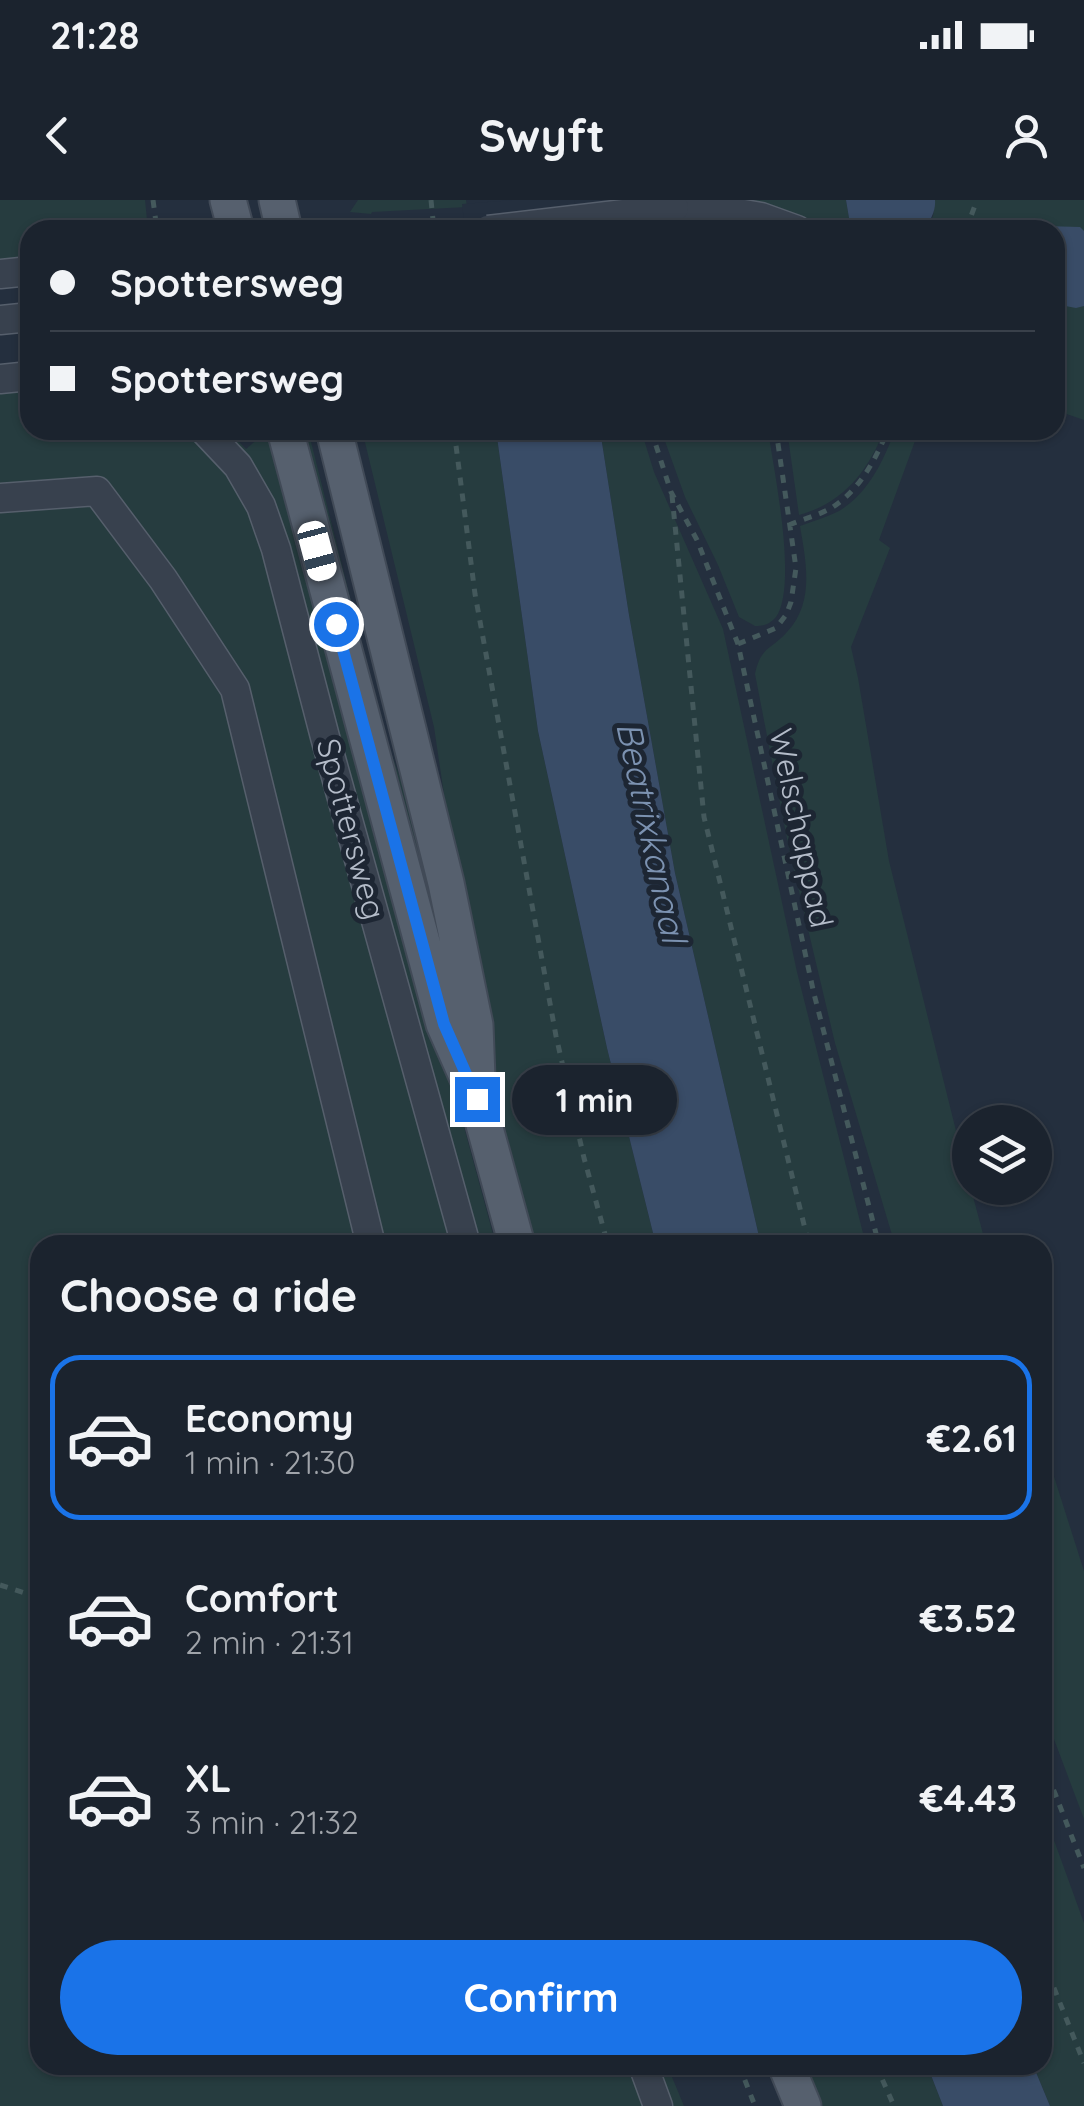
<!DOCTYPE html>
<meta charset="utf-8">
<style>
:root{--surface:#1b232e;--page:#282f3a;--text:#f1f3f6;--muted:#a0a4aa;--line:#39404a;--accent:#1a73e8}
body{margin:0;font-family:Quicksand,sans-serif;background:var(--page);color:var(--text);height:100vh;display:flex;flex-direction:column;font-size:38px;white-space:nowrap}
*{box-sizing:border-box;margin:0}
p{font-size:32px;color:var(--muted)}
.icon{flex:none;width:55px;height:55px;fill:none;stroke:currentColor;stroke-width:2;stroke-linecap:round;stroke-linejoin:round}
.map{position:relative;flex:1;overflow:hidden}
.panel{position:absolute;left:30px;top:1035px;width:1022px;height:840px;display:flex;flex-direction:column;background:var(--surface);border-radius:30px;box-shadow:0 2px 8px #0004,0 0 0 2px var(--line)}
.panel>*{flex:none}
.top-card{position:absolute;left:20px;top:20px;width:1045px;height:220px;border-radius:30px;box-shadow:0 2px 8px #0004,0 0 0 2px var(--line);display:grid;align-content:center;height:220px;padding:0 30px;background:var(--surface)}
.controls{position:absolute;left:952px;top:905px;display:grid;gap:20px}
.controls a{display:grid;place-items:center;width:100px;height:100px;border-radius:50%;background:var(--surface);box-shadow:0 2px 8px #0004,0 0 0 2px var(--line);font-size:50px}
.end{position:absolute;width:45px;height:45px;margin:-22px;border:12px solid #1a73e8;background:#fff;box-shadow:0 0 0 5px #fff}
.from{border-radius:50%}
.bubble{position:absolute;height:70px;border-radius:35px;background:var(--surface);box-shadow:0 2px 8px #0004,0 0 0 2px var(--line);font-size:32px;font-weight:700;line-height:70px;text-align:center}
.car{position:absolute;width:30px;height:60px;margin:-30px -15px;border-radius:12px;box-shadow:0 0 8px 2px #0007;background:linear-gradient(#fff 24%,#345 0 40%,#fff 0 76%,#345 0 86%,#fff 0)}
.top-card b{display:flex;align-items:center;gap:35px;height:95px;font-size:38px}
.top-card b+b{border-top:2px solid var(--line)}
.top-card i{width:25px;height:25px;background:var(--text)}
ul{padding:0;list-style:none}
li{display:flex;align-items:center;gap:30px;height:165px;margin:0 20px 15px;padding:0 10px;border:5px solid transparent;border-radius:30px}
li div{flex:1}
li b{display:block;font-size:38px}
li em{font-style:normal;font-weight:700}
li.active{border-color:var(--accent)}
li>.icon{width:90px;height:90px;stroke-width:1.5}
h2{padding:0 30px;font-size:45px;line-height:120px}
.cta{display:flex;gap:20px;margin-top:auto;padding:20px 30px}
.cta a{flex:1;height:115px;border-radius:60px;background:var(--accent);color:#fff;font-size:40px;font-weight:700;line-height:115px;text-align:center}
.status{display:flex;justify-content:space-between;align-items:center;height:70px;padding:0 50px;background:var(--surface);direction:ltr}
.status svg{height:28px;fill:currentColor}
header{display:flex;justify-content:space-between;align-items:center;height:130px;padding:0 30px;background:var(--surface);font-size:45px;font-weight:700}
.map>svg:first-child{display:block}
.green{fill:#263c3f}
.water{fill:#394c67}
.pier{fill:#242f3e}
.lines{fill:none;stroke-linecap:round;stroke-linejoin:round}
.minor-casing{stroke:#565f6c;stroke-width:31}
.major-casing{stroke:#414a57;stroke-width:39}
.path{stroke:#44595c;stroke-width:5;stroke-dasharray:8 8;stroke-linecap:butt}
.minor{stroke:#38414e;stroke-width:28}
.major{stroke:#56606e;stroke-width:35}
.minor-bridge-casing{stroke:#565f6c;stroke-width:31;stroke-linecap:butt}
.minor-bridge{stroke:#38414e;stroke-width:28}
.route{stroke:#1a73e8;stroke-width:12}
.labels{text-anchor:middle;stroke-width:10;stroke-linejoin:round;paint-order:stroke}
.street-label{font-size:32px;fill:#b4bcc9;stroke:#1d2633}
.water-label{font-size:35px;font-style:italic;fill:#7c92b1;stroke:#1d2633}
</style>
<div class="status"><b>21:28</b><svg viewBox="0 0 49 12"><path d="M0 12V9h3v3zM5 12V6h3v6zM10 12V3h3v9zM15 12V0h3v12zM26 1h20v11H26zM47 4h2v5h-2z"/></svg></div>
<header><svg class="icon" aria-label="back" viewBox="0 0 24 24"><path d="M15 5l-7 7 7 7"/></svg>Swyft<svg class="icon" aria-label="person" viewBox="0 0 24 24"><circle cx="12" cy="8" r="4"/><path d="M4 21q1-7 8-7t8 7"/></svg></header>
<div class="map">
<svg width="1084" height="1906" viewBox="0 0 1084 1906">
<rect width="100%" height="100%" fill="#242f3e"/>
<path class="green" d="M0 0H145L148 30H30V61L0 64Z
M358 0H466L467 7 372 12 371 14 350 12Z
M754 0H846L851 30H810V27Z
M935 0H1084V220L1055 210V30H925L933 16Z
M30 188V230H186C228 270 248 298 264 355L451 1045H40V1865H667L684 1906H0V191Z
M223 230H227L246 249 260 237 259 230H275L496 1045H477L277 312C263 282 248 252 223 230Z
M295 230H308L385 536 430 660 455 829Z
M362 230H496L538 531 607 848 656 1045H532L492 874 455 668 434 527Z
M600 230H641L654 272 723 429 797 772 866 1045H761L675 673 629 415Z
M661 230H768C774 271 798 385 776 417 770 424 764 426 755 426L739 417 718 365 685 297Z
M787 230H884C868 272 843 303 799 315Z
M895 230H919L879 340 890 348 851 447 858 478 889 661 964 963 986 1045H895L835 843 789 649 755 474C761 446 771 450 787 432 815 402 806 362 800 326 813 321 827 317 839 311 868 294 884 260 895 230Z
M1043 1242 1084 1371V1619L1043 1510Z
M1043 1610 1084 1723V1906H1050L1033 1865H1042Z
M805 1865H927L943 1906H822Z"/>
<path class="water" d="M846 0H935C936 11 930 20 925 30H851Z
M1044 26 1080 27 1084 31V106L1076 108 1055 104V30H1039Z
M496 230H600L629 415 675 673 761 1045H656L607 848 538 531Z
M927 1865H1033L1050 1906H943Z"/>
<path class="pier" d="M512 0H574L578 30H465L462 4Z"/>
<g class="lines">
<g class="minor-casing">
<path id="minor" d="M674 8 732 12 761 17 797 30
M0 74 30 71
M0 120 30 117
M0 179 30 176
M204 230 238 266 261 306 276 349 325 537 466 1045
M0 298 97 291 163 379 235 489 371 1045
M643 1865 658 1906"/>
</g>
<g class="major-casing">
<path id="major" d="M228 0 236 30
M277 0 284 30
M285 230 444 824 477 899 517 1045
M334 230 446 683 475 825 477 878
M786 1865 803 1906"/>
</g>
<path class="path" d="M153 0 157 30
M431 0 434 30
M966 30 977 0
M454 230 475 394 556 836 584 958 608 1045
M651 230 671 292 697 340 738 444 814 794 879 1045
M672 295 704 617 809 1045
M789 325C803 319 820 315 833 307 861 288 875 260 888 230
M738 444 776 428 786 415 791 402 796 368 776 230
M0 1385 40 1398
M1042 1560 1084 1668
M1042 1758 1084 1863
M739 1865 755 1906
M876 1865 894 1906"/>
<use href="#minor" class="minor"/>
<use href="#major" class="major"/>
<g class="minor-bridge-casing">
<path id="minor-bridge" d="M488 30 674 8"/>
</g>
<use href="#minor-bridge" class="minor-bridge"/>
</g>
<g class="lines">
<path class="route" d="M336 424 444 824 477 899"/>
</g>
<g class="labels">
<g class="street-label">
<text transform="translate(801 628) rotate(78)" y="11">Welschappad</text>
<text transform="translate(351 629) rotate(75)" y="11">Spottersweg</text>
</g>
<g class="water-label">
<text transform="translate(651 632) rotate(78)" y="12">Beatrixkanaal</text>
</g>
</g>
</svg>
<div class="controls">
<a><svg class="icon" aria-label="layers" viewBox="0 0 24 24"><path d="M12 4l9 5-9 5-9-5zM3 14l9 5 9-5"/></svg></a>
</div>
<i class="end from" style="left:336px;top:424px"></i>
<i class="end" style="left:477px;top:899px"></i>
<div class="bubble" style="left:512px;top:865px;width:165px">1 min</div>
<i class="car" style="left:317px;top:351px;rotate:165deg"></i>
<div class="top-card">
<b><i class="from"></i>Spottersweg</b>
<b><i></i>Spottersweg</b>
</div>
<section class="panel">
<h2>Choose a ride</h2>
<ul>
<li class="active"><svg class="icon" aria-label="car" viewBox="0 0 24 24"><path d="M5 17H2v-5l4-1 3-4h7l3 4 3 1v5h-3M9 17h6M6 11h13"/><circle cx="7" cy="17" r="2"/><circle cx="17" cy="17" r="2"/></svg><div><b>Economy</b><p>1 min · 21:30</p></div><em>€2.61</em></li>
<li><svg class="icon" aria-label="car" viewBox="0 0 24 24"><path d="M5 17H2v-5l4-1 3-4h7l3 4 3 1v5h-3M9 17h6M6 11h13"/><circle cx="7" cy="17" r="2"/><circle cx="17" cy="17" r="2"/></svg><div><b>Comfort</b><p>2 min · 21:31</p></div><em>€3.52</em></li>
<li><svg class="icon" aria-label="car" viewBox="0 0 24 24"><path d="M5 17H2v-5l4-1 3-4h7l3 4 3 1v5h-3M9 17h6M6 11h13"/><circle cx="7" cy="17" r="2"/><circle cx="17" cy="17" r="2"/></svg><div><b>XL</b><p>3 min · 21:32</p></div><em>€4.43</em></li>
</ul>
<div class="cta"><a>Confirm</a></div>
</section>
</div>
